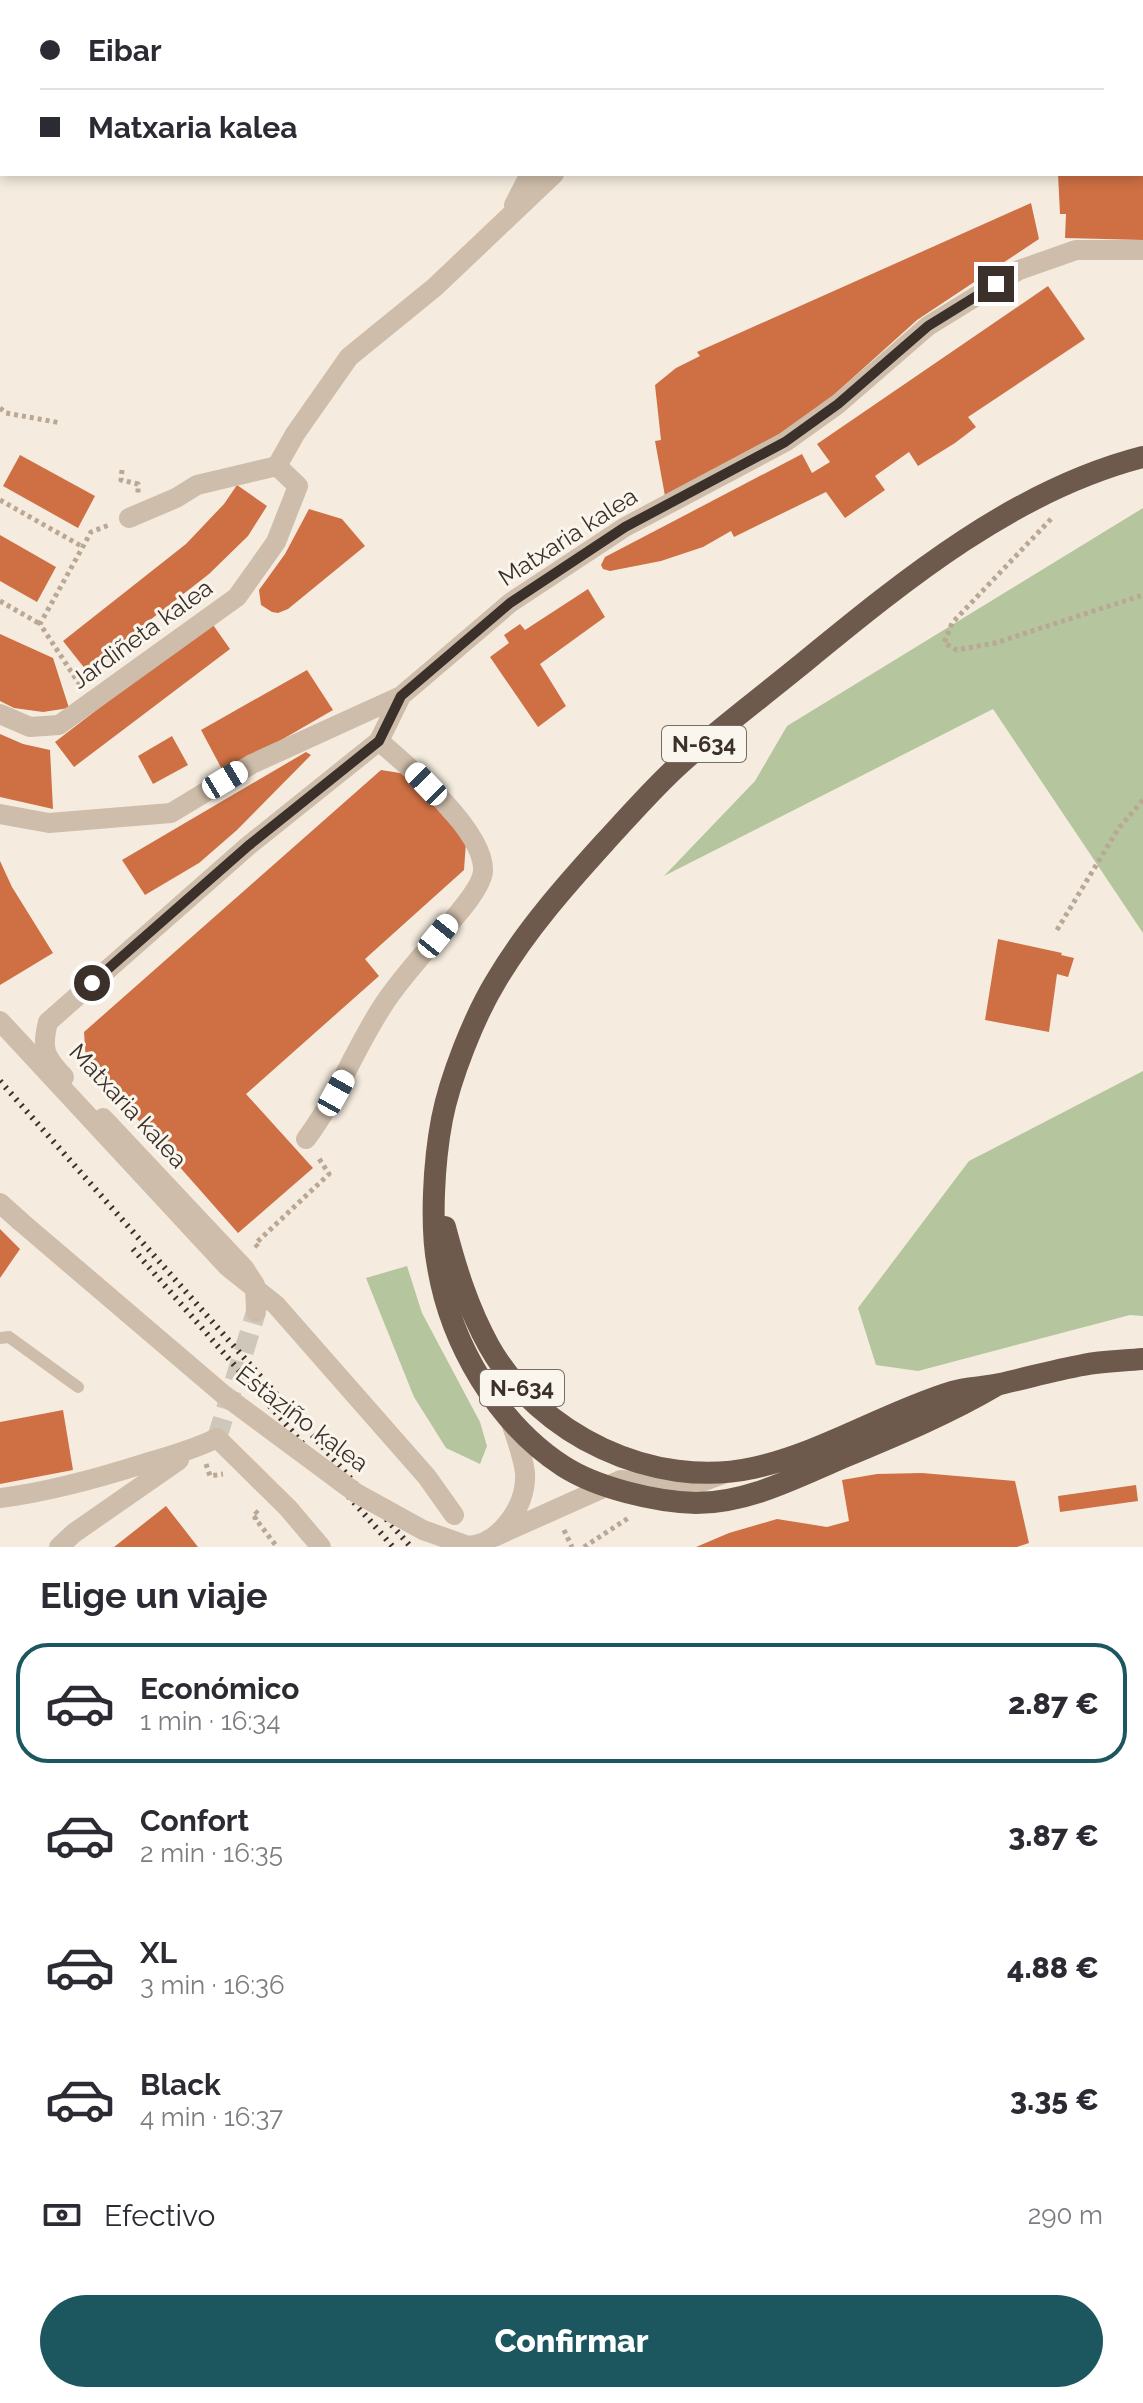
<!DOCTYPE html>
<html lang="es">
<meta charset="utf-8">
<style>
:root{--surface:#fff;--page:#f7f7f7;--text:#2b2b33;--muted:#7c7c81;--line:#e1e1e2;--accent:#1c5760}
body{margin:0;font-family:Raleway,sans-serif;background:var(--page);color:var(--text);height:100vh;display:flex;flex-direction:column;font-size:30px;white-space:nowrap}
*{box-sizing:border-box;margin:0}
p{font-size:26px;color:var(--muted)}
.icon{flex:none;width:44px;height:44px;fill:none;stroke:currentColor;stroke-width:2;stroke-linecap:round;stroke-linejoin:round}
.map{position:relative;height:1547px;overflow:hidden}
.sheet{display:flex;flex-direction:column;background:var(--surface);flex:1}
.sheet>*{flex:none}
.banner{position:absolute;left:0px;top:0px;width:1144px;height:176px;box-shadow:0 4px 12px #0003;display:grid;align-content:center;height:176px;padding:0 40px;background:var(--surface)}
.end{position:absolute;width:36px;height:36px;margin:-18px;border:10px solid #3b312a;background:#fff;box-shadow:0 0 0 4px #fff}
.from{border-radius:50%}
.car{position:absolute;width:24px;height:48px;margin:-24px -12px;border-radius:10px;box-shadow:0 0 6px 2px #0007;background:linear-gradient(#fff 24%,#345 0 40%,#fff 0 76%,#345 0 86%,#fff 0)}
.banner b{display:flex;align-items:center;gap:28px;height:76px;font-size:30px}
.banner b+b{border-top:2px solid var(--line)}
.banner i{width:20px;height:20px;background:var(--text)}
ul{padding:0;list-style:none}
li{display:flex;align-items:center;gap:24px;height:120px;margin:0 16px 12px;padding:0 24px;border:4px solid transparent;border-radius:32px}
li div{flex:1}
li b{display:block;font-size:30px}
li em{font-style:normal;font-weight:800}
li.selected{border-color:var(--accent)}
li>.icon{width:72px;height:72px;stroke-width:1.5}
h2{padding:0 40px;font-size:36px;line-height:96px}
.pay{display:flex;align-items:center;gap:20px;height:88px;padding:0 40px;font-size:30px}
.pay p{margin-inline-start:auto}
.button{display:flex;gap:16px;margin-top:auto;padding:16px 40px}
.button a{flex:1;height:92px;border-radius:48px;background:var(--accent);color:#fff;font-size:32px;font-weight:800;line-height:92px;text-align:center}
.map>svg:first-child{display:block}
.green{fill:#b5c59e}
.building{fill:#ce7044}
.lines{fill:none;stroke-linecap:round;stroke-linejoin:round}
.minor-tunnel{stroke:#d0c7bb;stroke-width:20;stroke-dasharray:20 10;stroke-linecap:butt}
.trunk-tunnel{stroke:#d0c7bb;stroke-width:22;stroke-dasharray:22 11;stroke-linecap:butt}
.path{stroke:#baa794;stroke-width:5;stroke-dasharray:4 4;stroke-linecap:butt}
.service{stroke:#cebdaa;stroke-width:12}
.minor{stroke:#cebdaa;stroke-width:20}
.tertiary{stroke:#cebdaa;stroke-width:20}
.trunk{stroke:#6e5a4d;stroke-width:22}
.rail{stroke:#3b312a;stroke-width:6;stroke-dasharray:2 6;stroke-linecap:butt}
.pedestrian-bridge{stroke:#cebdaa;stroke-width:20}
.minor-bridge{stroke:#cebdaa;stroke-width:20}
.route{stroke:#3b312a;stroke-width:10}
.labels{text-anchor:middle;stroke-width:6;stroke-linejoin:round;paint-order:stroke}
.shield{fill:#fbf6ed;stroke:#756c64;stroke-width:2}
.shield-label{font-size:22px;font-weight:bold;fill:#3b312a}
.street-label{font-size:24px;fill:#3b312a;stroke:#fbf6ed}
</style>
<div class="map">
<svg width="1143" height="1547" viewBox="0 0 1143 1547">
<rect width="100%" height="100%" fill="#f5ecdf"/>
<path class="green" d="M1143 508V933L993 709 664 876 755 781 787 726Z
M1143 1071V1316L1130 1315 918 1371 876 1365 858 1308 969 1161Z
M407 1266 422 1313 480 1422 487 1446 480 1464 446 1448 414 1397 366 1278Z"/>
<path class="building" d="M1058 174H1143V240L1065 238 1066 214H1060Z
M1031 203 1039 239 917 320 807 419 665 496 655 441 661 440 655 385 676 368 700 356 697 352Z
M1048 286 1085 339 968 417 976 427 955 443 918 466 909 452 875 476 885 490 845 518 826 492 734 537 731 531 703 547 661 561 610 571 603 569 601 565 605 557 802 454 812 473 830 462 817 444Z
M20 455 95 496 78 528 3 486Z
M237 485 267 506 248 536 209 574 86 670 63 641 186 544 224 504Z
M309 509 342 519 365 546 288 609 278 613 272 612 261 605 259 590 285 554Z
M0 535 56 567 37 602 0 581Z
M588 589 605 617 540 664 566 706 538 727 490 657 509 643 504 635 520 624 525 630Z
M211 622 230 649 74 767 55 742Z
M0 634 53 658 69 708 43 712 14 708 0 701Z
M307 670 333 710 224 773 201 730Z
M0 734 23 744 50 750 53 809 0 797Z
M172 736 188 765 153 784 138 756Z
M306 752 311 755 237 830 199 863 145 895 122 860Z
M381 770 406 774 466 842 464 870 365 959 379 976 246 1094 313 1168 238 1233 86 1061 84 1032Z
M0 861 12 887 53 953 0 985Z
M998 939 1062 953 1061 955 1074 958 1068 977 1057 974 1049 1032 985 1020Z
M0 1229 20 1249 0 1278Z
M63 1410 73 1470 0 1484V1422Z
M922 1473 1015 1481 1029 1543 1017 1547H696L729 1533 777 1519 827 1527 849 1521 842 1480 877 1474Z
M1136 1485 1138 1501 1060 1512 1058 1496Z
M166 1506 198 1547H114Z"/>
<g class="lines">
<path class="minor-tunnel" d="M217 1438 256 1312"/>
<path class="trunk-tunnel" d="M338 0 341 2"/>
<path class="path" d="M0 408 6 413 61 423
M122 470 121 480 138 484V493
M0 500 83 547
M1051 519 952 623 944 643 957 650 995 643 1143 595
M0 601 40 624
M80 685 40 624 91 532 109 525
M1057 930 1118 829 1143 800
M258 1247 255 1244 329 1174 318 1157
M206 1464 210 1476 223 1474
M255 1511 259 1515 255 1518 277 1547
M564 1530 572 1547
M584 1547 630 1517"/>
<path class="service" d="M0 1338 9 1337 78 1387"/>
<path class="minor" d="M0 714 30 727 59 725 237 597 276 542 298 486 277 466 197 485 176 498 129 518
M0 814 49 823 171 813 252 764 401 696
M64 1077C45 1057 41 1050 48 1022L248 846 379 741 401 696 510 603 625 527 785 442 838 404 928 326 1019 270 1076 250H1143
M103 1118 244 1268 255 1285 256 1312
M306 1139C339 1095 357 1042 388 998 402 978 419 959 434 941 447 926 482 890 483 871 485 831 408 766 379 741
M0 1203 20 1221
M0 1498C49 1492 99 1478 146 1463 171 1456 195 1449 217 1438L288 1508 321 1547
M496 1536 621 1480 693 1485 723 1474
M468 1546C500 1544 527 1506 525 1473 523 1455 515 1435 509 1417
M59 1547 74 1533 179 1460"/>
<path class="tertiary" d="M289 2V0
M0 60 2 61
M514 205 530 174
M277 466 295 434 349 357 435 287 554 174"/>
<path class="trunk" d="M1099 2 1103 0
M1142 3H1143
M445 1227C456 1269 468 1308 489 1346 539 1435 654 1490 753 1468 822 1453 886 1412 952 1392 967 1387 984 1388 1000 1384 1027 1378 1055 1370 1083 1365 1102 1361 1123 1361 1143 1359
M997 1385C946 1415 892 1437 837 1460 793 1479 746 1503 696 1503 656 1502 597 1488 563 1466 497 1423 451 1344 438 1267 430 1225 434 1161 442 1119 450 1078 474 1017 496 981 526 930 566 885 605 842 630 815 655 786 682 762 719 729 759 699 797 668 901 583 1011 491 1143 457"/>
<path class="rail" d="M0 1081 411 1547
M133 1249 393 1547"/>
<path class="pedestrian-bridge" d="M0 1021 228 1267 276 1305 427 1477 454 1515"/>
<path class="minor-bridge" d="M20 1221 224 1395 356 1493 423 1530 468 1546"/>
</g>
<g class="lines">
<path class="route" d="M92 983 248 846 379 741 401 696 510 603 625 527 785 442 838 404 928 326 996 284"/>
</g>
<g class="labels">
<g class="shield">
<rect x="662" y="726" width="84" height="36" rx="6"/>
<rect x="480" y="1370" width="84" height="36" rx="6"/>
</g>
<g class="shield-label">
<text x="704" y="752">N-634</text>
<text x="522" y="1396">N-634</text>
</g>
<g class="street-label">
<text transform="translate(568 537) rotate(-33)" y="8">Matxaria kalea</text>
<text transform="translate(142 634) rotate(-36)" y="8">Jardiñeta kalea</text>
<text transform="translate(128 1106) rotate(47)" y="8">Matxaria kalea</text>
<text transform="translate(302 1419) rotate(37)" y="8">Estaziño kalea</text>
</g>
</g>
</svg>
<i class="end from" style="left:92px;top:983px"></i>
<i class="end" style="left:996px;top:284px"></i>
<i class="car" style="left:225px;top:780px;rotate:59deg"></i>
<i class="car" style="left:426px;top:784px;rotate:316deg"></i>
<i class="car" style="left:438px;top:936px;rotate:39deg"></i>
<i class="car" style="left:336px;top:1093px;rotate:29deg"></i>
<div class="banner">
<b><i class="from"></i>Eibar</b>
<b><i></i>Matxaria kalea</b>
</div>
</div>
<section class="sheet">
<h2>Elige un viaje</h2>
<ul>
<li class="selected"><svg class="icon" aria-label="car" viewBox="0 0 24 24"><path d="M5 17H2v-5l4-1 3-4h7l3 4 3 1v5h-3M9 17h6M6 11h13"/><circle cx="7" cy="17" r="2"/><circle cx="17" cy="17" r="2"/></svg><div><b>Económico</b><p>1 min · 16:34</p></div><em>2.87 €</em></li>
<li><svg class="icon" aria-label="car" viewBox="0 0 24 24"><path d="M5 17H2v-5l4-1 3-4h7l3 4 3 1v5h-3M9 17h6M6 11h13"/><circle cx="7" cy="17" r="2"/><circle cx="17" cy="17" r="2"/></svg><div><b>Confort</b><p>2 min · 16:35</p></div><em>3.87 €</em></li>
<li><svg class="icon" aria-label="car" viewBox="0 0 24 24"><path d="M5 17H2v-5l4-1 3-4h7l3 4 3 1v5h-3M9 17h6M6 11h13"/><circle cx="7" cy="17" r="2"/><circle cx="17" cy="17" r="2"/></svg><div><b>XL</b><p>3 min · 16:36</p></div><em>4.88 €</em></li>
<li><svg class="icon" aria-label="car" viewBox="0 0 24 24"><path d="M5 17H2v-5l4-1 3-4h7l3 4 3 1v5h-3M9 17h6M6 11h13"/><circle cx="7" cy="17" r="2"/><circle cx="17" cy="17" r="2"/></svg><div><b>Black</b><p>4 min · 16:37</p></div><em>3.35 €</em></li>
</ul>
<div class="pay"><svg class="icon" aria-label="cash" viewBox="0 0 24 24"><path d="M3 7h18v10H3z"/><circle cx="12" cy="12" r="2"/></svg>Efectivo<p>290 m</p></div>
<div class="button"><a>Confirmar</a></div>
</section>
